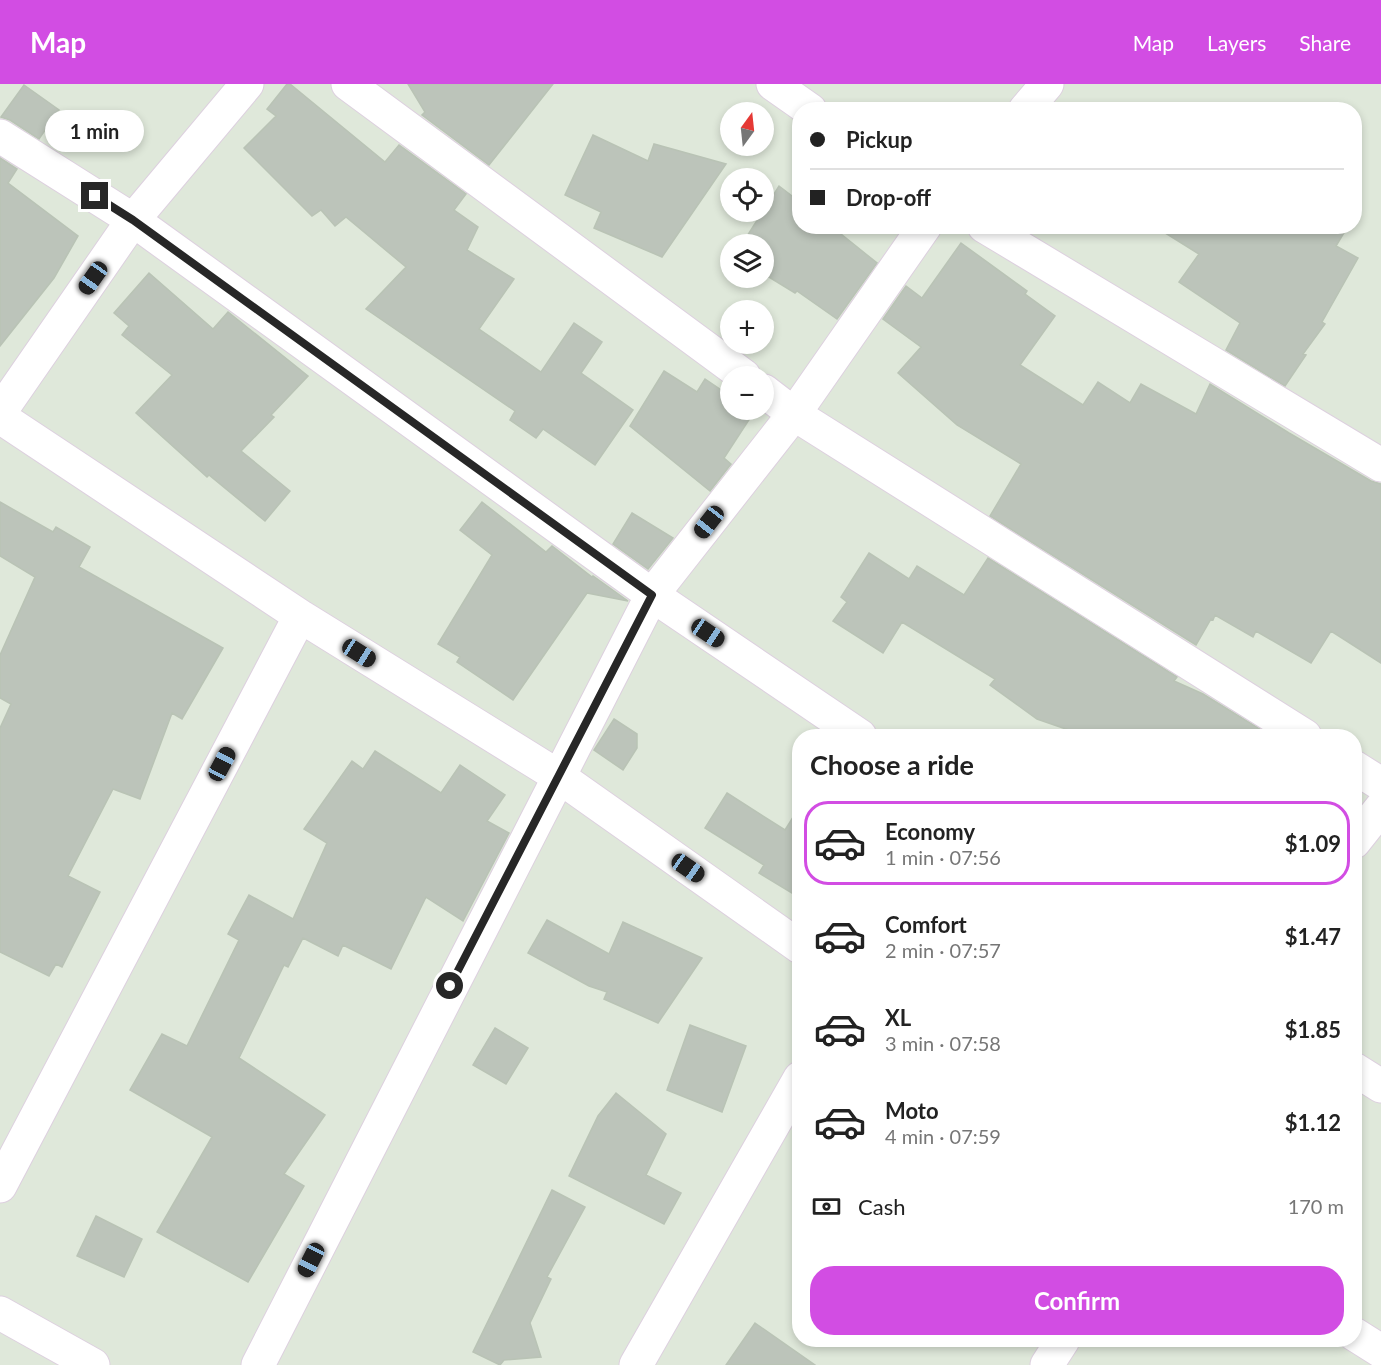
<!DOCTYPE html>
<meta charset="utf-8">
<style>
:root{--surface:#fff;--page:#f6f6f6;--text:#222;--muted:#767676;--line:#e0e0e0;--accent:#d24de3}
body{margin:0;font-family:Lato,sans-serif;background:var(--page);color:var(--text);height:100vh;display:flex;flex-direction:column;font-size:22px;white-space:nowrap}
*{box-sizing:border-box;margin:0}
p{font-size:20px;color:var(--muted)}
.icon{flex:none;width:33px;height:33px;fill:none;stroke:currentColor;stroke-width:2;stroke-linecap:round;stroke-linejoin:round}
.map{position:relative;flex:1;overflow:hidden}
.panel{position:absolute;left:792px;top:645px;width:570px;height:618px;display:flex;flex-direction:column;background:var(--surface);border-radius:24px;box-shadow:0 3px 9px #0003}
.panel>*{flex:none}
.guide{position:absolute;left:792px;top:18px;width:570px;height:132px;border-radius:24px;box-shadow:0 3px 9px #0003;display:grid;align-content:center;height:132px;padding:0 18px;background:var(--surface)}
.needle{width:39px;rotate:15deg}
.controls{position:absolute;left:720px;top:18px;display:grid;gap:12px}
.controls a{display:grid;place-items:center;width:54px;height:54px;border-radius:50%;background:var(--surface);box-shadow:0 3px 9px #0003;font-size:30px}
.end{position:absolute;width:27px;height:27px;margin:-14px;border:8px solid #272727;background:#fff;box-shadow:0 0 0 3px #fff}
.from{border-radius:50%}
.bubble{position:absolute;height:42px;border-radius:21px;background:var(--surface);box-shadow:0 3px 9px #0003;font-size:20px;font-weight:700;line-height:42px;text-align:center}
.car{position:absolute;width:18px;height:36px;margin:-18px -9px;border-radius:8px;box-shadow:0 0 4px 2px #0007;background:linear-gradient(#222 24%,#8ab4d8 0 40%,#222 0 76%,#8ab4d8 0 86%,#222 0)}
.guide b{display:flex;align-items:center;gap:21px;height:57px;font-size:22px}
.guide b+b{border-top:2px solid var(--line)}
.guide i{width:15px;height:15px;background:var(--text)}
ul{padding:0;list-style:none}
li{display:flex;align-items:center;gap:18px;height:84px;margin:0 12px 9px;padding:0 6px;border:3px solid transparent;border-radius:24px}
li div{flex:1}
li b{display:block;font-size:22px}
li em{font-style:normal;font-weight:700}
li.selected{border-color:var(--accent)}
li>.icon{width:54px;height:54px;stroke-width:1.5}
h2{padding:0 18px;font-size:27px;line-height:72px}
.pay{display:flex;align-items:center;gap:15px;height:66px;padding:0 18px;font-size:22px}
.pay p{margin-inline-start:auto}
.button{display:flex;gap:12px;margin-top:auto;padding:12px 18px}
.button a{flex:1;height:69px;border-radius:24px;background:var(--accent);color:#fff;font-size:24px;font-weight:700;line-height:69px;text-align:center}
header{display:flex;align-items:center;gap:36px;box-sizing:border-box;height:84px;padding:0 30px;background:var(--accent);color:#fff}
header strong{font-size:28px}
nav{display:flex;gap:33px;margin-inline-start:auto;font-size:21px}
.map>svg:first-child{display:block}
.building{fill:#bcc4ba;stroke:#b9c3b5;stroke-width:1.5}
.lines{fill:none;stroke-linecap:round;stroke-linejoin:round}
.street-casing{stroke:#ddd0df;stroke-width:35}
.street{stroke:#fff;stroke-width:33}
.route{stroke:#272727;stroke-width:8}
</style>
<header>
<strong>Map</strong>
<nav><a>Map</a><a>Layers</a><a>Share</a></nav>
</header>
<div class="map">
<svg width="1381" height="1281" viewBox="0 0 1381 1281">
<rect width="100%" height="100%" fill="#dfe8da"/>
<path class="building" d="M287 0H290L385 78 399 61 466 110 454 126 478 143 467 166 514 195 479 245 541 288 574 239 602 258 581 289 633 326 595 381 543 345 536 354 510 336 515 327 366 225 406 183 346 133 335 142 321 126 312 132 244 64 276 32 267 25Z
M408 0H553L489 81 422 31 425 28Z
M24 1 59 26 39 55 10 36 1 33Z
M593 51 648 77 654 60 726 80 662 173 594 144 601 128 565 111Z
M0 74 17 85 8 99 78 152 54 194 0 262Z
M779 102 800 118V142H831L877 179 837 235 797 207 795 209 764 190V160H742Z
M1154 142H1348L1336 162 1358 174 1322 238 1325 240 1303 270 1306 271 1285 302 1226 266 1240 239 1179 198 1199 170Z
M961 159 1027 207 1025 210 1055 232 1020 281 1083 321 1098 298 1130 319 1141 300 1196 330 1210 300 1289 349 1371 397 1381 400V579L1331 547 1311 579 1256 547 1253 553 1215 531 1213 536 1211 535 1196 561 990 432 1021 380 957 341 898 289 921 263 883 235 906 202 922 214Z
M149 189 213 245 228 228 308 292 271 331 274 333 241 367 290 407 265 437 209 391 207 393 136 329 172 291 122 251 129 242 114 229Z
M664 287 697 308 705 295 730 312V326H750L754 328 724 374 731 380 710 407 630 342Z
M0 418 53 448 56 443 90 463 79 483 223 564 182 635 172 629 140 715 113 705 68 792 100 808 62 883 56 880 49 892 0 868V644L11 620 0 614V571L35 493 0 472Z
M482 418 546 468 552 462 592 493 593 492 628 517 587 509 513 616 457 578 460 573 438 560 492 471 460 446Z
M632 429 673 454 648 485 613 460Z
M869 469 909 495 917 482 964 511 988 474 1177 593 1174 597 1203 610 1271 652H1086L1037 635 990 601 995 595 902 538 883 569 833 537 847 518 841 513Z
M614 635 637 650V664L623 686 594 666Z
M375 667 441 709 460 681 505 711 487 737 509 749 463 837 426 813 391 885 343 861 338 872 303 854 288 883 284 881 239 974 325 1031 284 1090 304 1102 248 1198 157 1148 212 1053 130 1006 162 950 187 962 239 856 228 850 249 811 293 835 327 759 304 745 352 677 363 685Z
M727 709 785 746 800 722V814L759 789 764 781 705 744Z
M547 836 609 870 623 838 702 874 658 939 604 915 607 908 589 902 528 869Z
M690 941 746 962 722 1028 667 1006Z
M495 944 528 964 506 1000 473 981Z
M616 1009 666 1050 646 1091 681 1109 664 1140 569 1092 598 1032Z
M552 1106 585 1123 547 1193 551 1195 530 1239 541 1273 504 1276 500 1281 473 1268Z
M96 1132 142 1155 124 1193 77 1172Z
M755 1239 815 1281H726Z"/>
<g class="lines">
<g class="street-casing">
<path id="street" d="M348 0 744 292
M773 0 810 26
M1025 26 1047 0
M0 52 133 136 652 511 860 652
M984 142 1381 381
M764 307 794 330 1305 652
M0 328 133 136 247 0
M0 333 300 532 558 692 800 863
M1354 683 1381 700
M1354 758 1381 724
M1354 985 1381 1002
M0 1102 300 532
M0 1229 93 1281
M1354 1250 1381 1267
M258 1281 652 511 794 330 925 142
M636 1281 800 994
M1047 1281 1063 1256"/>
</g>
<use href="#street" class="street"/>
</g>
<g class="lines">
<path class="route" d="M95 112 133 136 652 511 450 902"/>
</g>
</svg>
<div class="controls">
<a><svg class="needle" viewBox="-14 -14 28 28"><path d="M0-13l5 13h-10z" fill="#e53935"/><path d="M0 13l5-13h-10z" fill="#767676"/></svg></a>
<a><svg class="icon" aria-label="locate" viewBox="0 0 24 24"><circle cx="12" cy="12" r="6"/><path d="M12 2v4M12 18v4M2 12h4M18 12h4"/></svg></a>
<a><svg class="icon" aria-label="layers" viewBox="0 0 24 24"><path d="M12 4l9 5-9 5-9-5zM3 14l9 5 9-5"/></svg></a>
<a>+</a>
<a>−</a>
</div>
<i class="end from" style="left:450px;top:902px"></i>
<i class="end" style="left:95px;top:112px"></i>
<div class="bubble" style="left:45px;top:26px;width:99px">1 min</div>
<i class="car" style="left:93px;top:194px;rotate:215deg"></i>
<i class="car" style="left:709px;top:438px;rotate:218deg"></i>
<i class="car" style="left:708px;top:549px;rotate:124deg"></i>
<i class="car" style="left:359px;top:569px;rotate:122deg"></i>
<i class="car" style="left:222px;top:680px;rotate:28deg"></i>
<i class="car" style="left:688px;top:784px;rotate:125deg"></i>
<i class="car" style="left:311px;top:1176px;rotate:207deg"></i>
<div class="guide">
<b><i class="from"></i>Pickup</b>
<b><i></i>Drop-off</b>
</div>
<section class="panel">
<h2>Choose a ride</h2>
<ul>
<li class="selected"><svg class="icon" aria-label="car" viewBox="0 0 24 24"><path d="M5 17H2v-5l4-1 3-4h7l3 4 3 1v5h-3M9 17h6M6 11h13"/><circle cx="7" cy="17" r="2"/><circle cx="17" cy="17" r="2"/></svg><div><b>Economy</b><p>1 min · 07:56</p></div><em>$1.09</em></li>
<li><svg class="icon" aria-label="car" viewBox="0 0 24 24"><path d="M5 17H2v-5l4-1 3-4h7l3 4 3 1v5h-3M9 17h6M6 11h13"/><circle cx="7" cy="17" r="2"/><circle cx="17" cy="17" r="2"/></svg><div><b>Comfort</b><p>2 min · 07:57</p></div><em>$1.47</em></li>
<li><svg class="icon" aria-label="car" viewBox="0 0 24 24"><path d="M5 17H2v-5l4-1 3-4h7l3 4 3 1v5h-3M9 17h6M6 11h13"/><circle cx="7" cy="17" r="2"/><circle cx="17" cy="17" r="2"/></svg><div><b>XL</b><p>3 min · 07:58</p></div><em>$1.85</em></li>
<li><svg class="icon" aria-label="car" viewBox="0 0 24 24"><path d="M5 17H2v-5l4-1 3-4h7l3 4 3 1v5h-3M9 17h6M6 11h13"/><circle cx="7" cy="17" r="2"/><circle cx="17" cy="17" r="2"/></svg><div><b>Moto</b><p>4 min · 07:59</p></div><em>$1.12</em></li>
</ul>
<div class="pay"><svg class="icon" aria-label="cash" viewBox="0 0 24 24"><path d="M3 7h18v10H3z"/><circle cx="12" cy="12" r="2"/></svg>Cash<p>170 m</p></div>
<div class="button"><a>Confirm</a></div>
</section>
</div>
